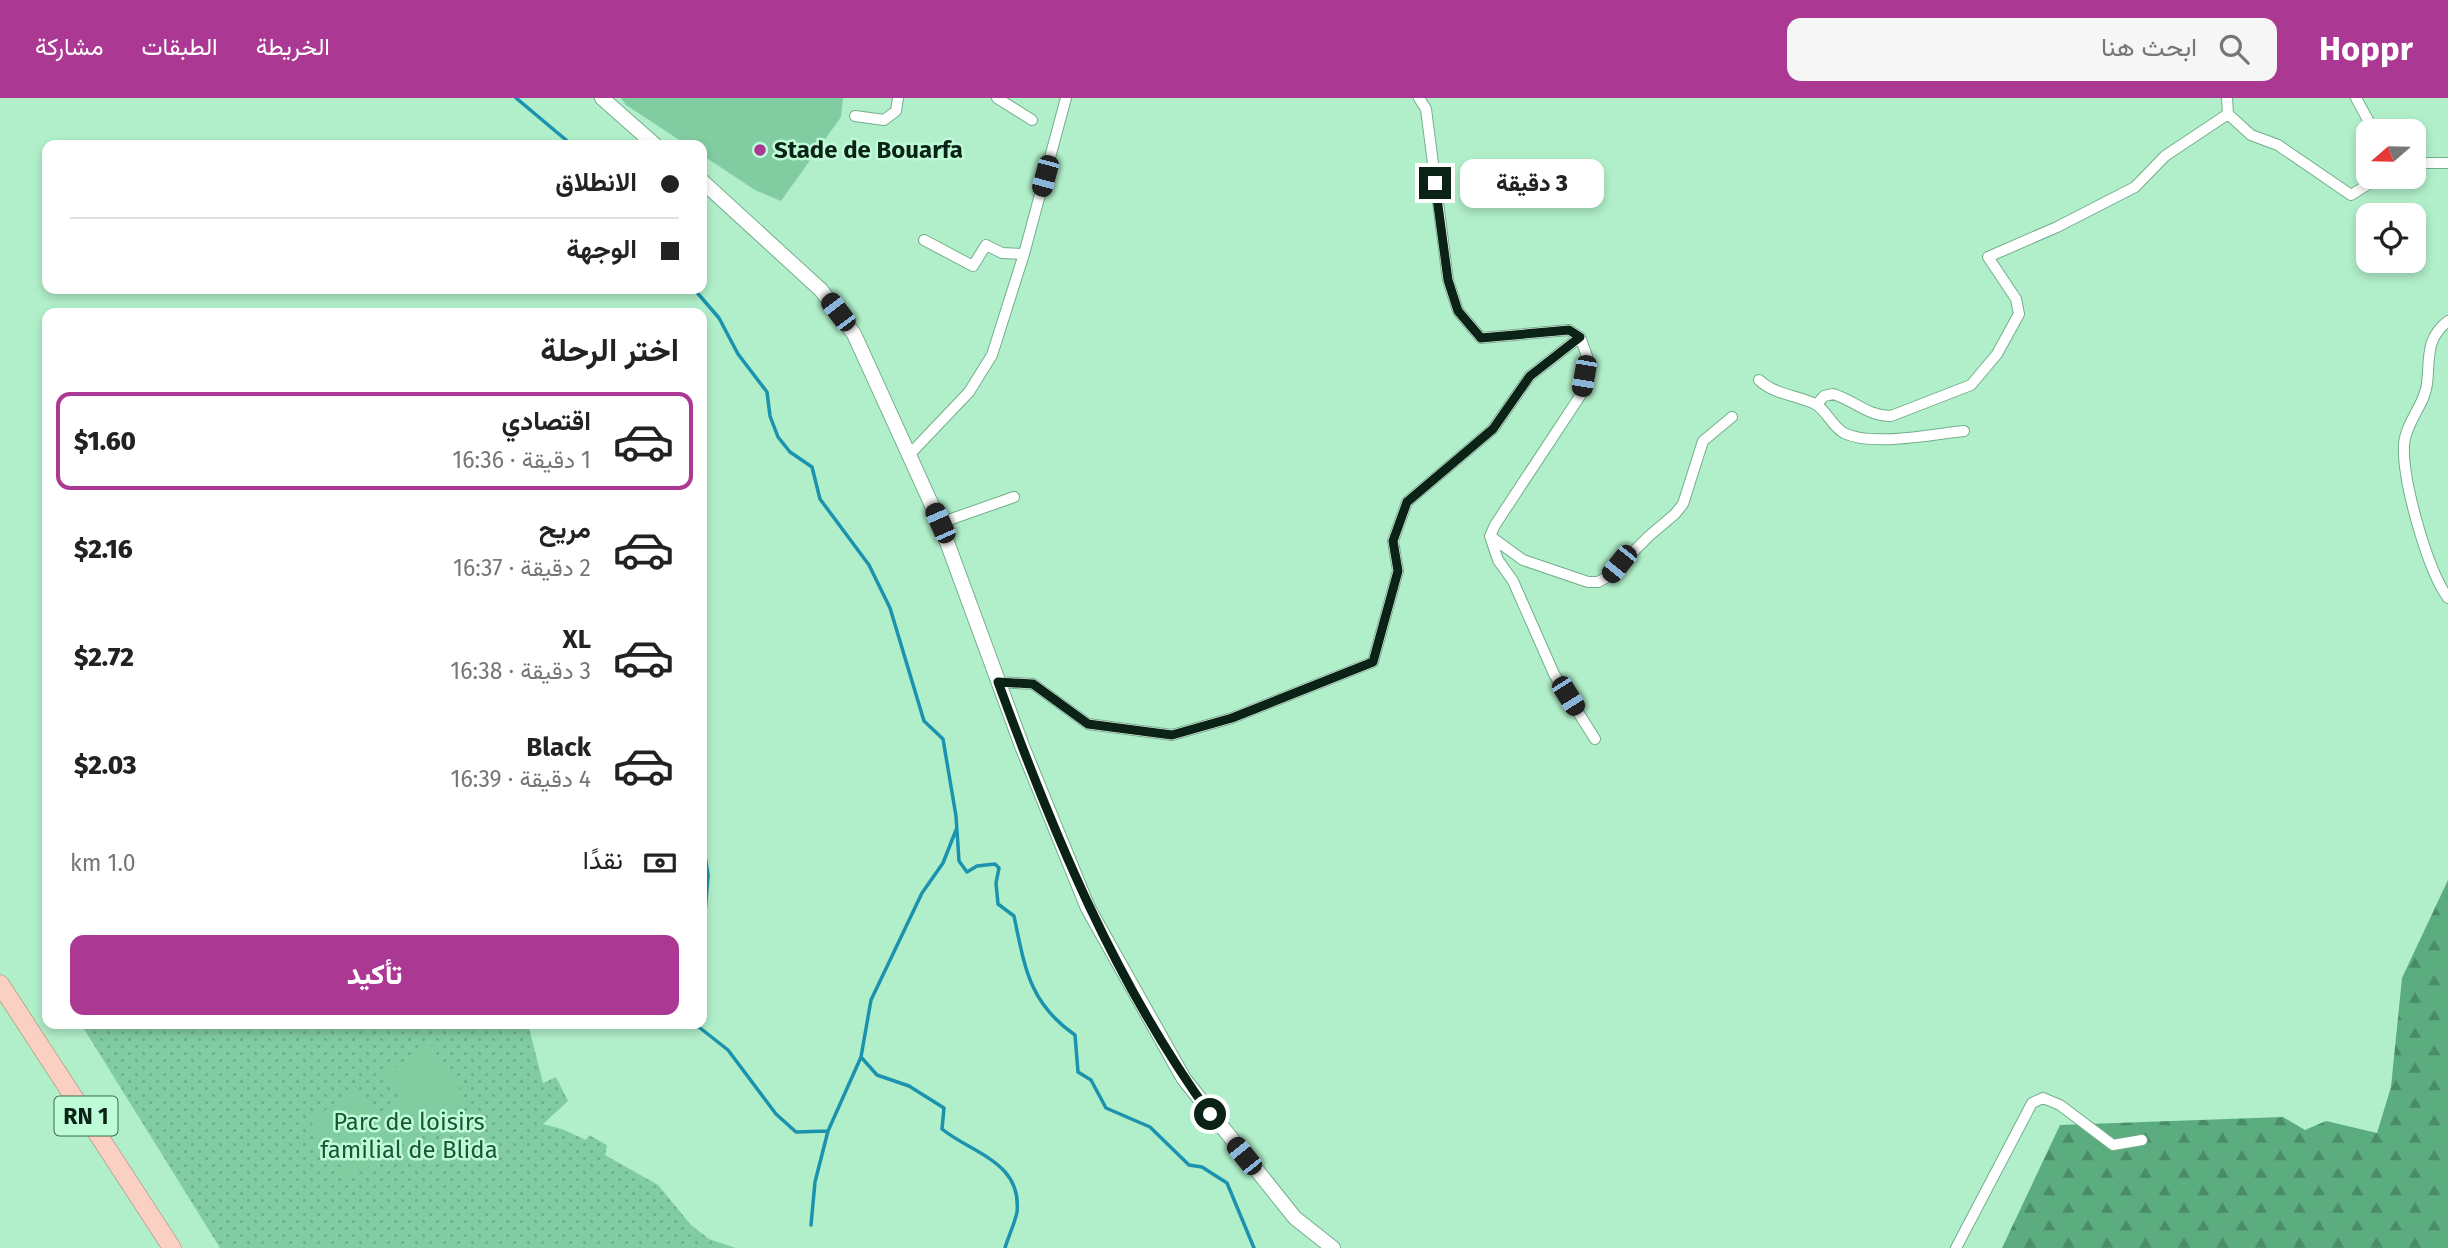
<!DOCTYPE html>
<html lang="ar">
<meta charset="utf-8">
<style>
:root{--surface:#fff;--page:#f6f6f6;--text:#222;--muted:#767676;--line:#e0e0e0;--accent:#ab3892}
body{margin:0;font-family:"Fira Sans",Vazirmatn,sans-serif;background:var(--page);color:var(--text);direction:rtl;height:100vh;display:flex;flex-direction:column;font-size:26px;white-space:nowrap}
*{box-sizing:border-box;margin:0}
p{font-size:23px;color:var(--muted)}
.icon{flex:none;width:38px;height:38px;fill:none;stroke:currentColor;stroke-width:2;stroke-linecap:round;stroke-linejoin:round}
.map{position:relative;flex:1;overflow:hidden;direction:ltr}
.details{position:absolute;left:42px;top:210px;width:665px;height:721px;display:flex;flex-direction:column;background:var(--surface);border-radius:14px;box-shadow:0 4px 10px #0003;direction:rtl}
.details>*{flex:none}
.guide{position:absolute;left:42px;top:42px;width:665px;height:154px;border-radius:14px;box-shadow:0 4px 10px #0003;direction:rtl;display:grid;align-content:center;height:154px;padding:0 28px;background:var(--surface)}
.needle{width:46px;rotate:250deg}
.fabs{position:absolute;left:2356px;top:21px;display:grid;gap:14px}
.fabs a{display:grid;place-items:center;width:70px;height:70px;border-radius:14px;background:var(--surface);box-shadow:0 4px 10px #0003;font-size:35px}
.end{position:absolute;width:32px;height:32px;margin:-16px;border:9px solid #0b2316;background:#fff;box-shadow:0 0 0 4px #fff}
.from{border-radius:50%}
.bubble{position:absolute;height:49px;border-radius:14px;background:var(--surface);box-shadow:0 4px 10px #0003;font-size:23px;font-weight:800;line-height:49px;text-align:center;direction:rtl}
.car{position:absolute;width:21px;height:42px;margin:-21px -10px;border-radius:9px;box-shadow:0 0 5px 2px #0007;background:linear-gradient(#222 24%,#8ab4d8 0 40%,#222 0 76%,#8ab4d8 0 86%,#222 0)}
.guide b{display:flex;align-items:center;gap:24px;height:66px;font-size:26px}
.guide b+b{border-top:2px solid var(--line)}
.guide i{width:18px;height:18px;background:var(--text)}
ul{padding:0;list-style:none}
li{display:flex;align-items:center;gap:21px;height:98px;margin:0 14px 10px;padding:0 14px;border:4px solid transparent;border-radius:14px}
li div{flex:1}
li b{display:block;font-size:26px}
li em{font-style:normal;font-weight:800}
li.active{border-color:var(--accent)}
li>.icon{width:63px;height:63px;stroke-width:1.5}
h2{padding:0 28px;font-size:32px;line-height:84px}
.pay{display:flex;align-items:center;gap:18px;height:77px;padding:0 28px;font-size:26px}
.pay p{margin-inline-start:auto}
.cta{display:flex;gap:14px;margin-top:auto;padding:14px 28px}
.cta a{flex:1;height:80px;border-radius:14px;background:var(--accent);color:#fff;font-size:28px;font-weight:800;line-height:80px;text-align:center}
header{display:flex;align-items:center;gap:42px;box-sizing:border-box;height:98px;padding:0 35px;background:var(--accent);color:#fff}
header strong{font-size:33px}
nav{display:flex;gap:38px;margin-inline-start:auto;font-size:24px}
.search{width:490px;height:63px;background:var(--page);display:flex;align-items:center;gap:18px;box-sizing:border-box;padding:0 24px;border-radius:14px;color:var(--muted);font-size:26px}
.map>svg:first-child{display:block}
.grass{fill:url(#grass-dots)}
.forest{fill:url(#forest-firs)}
.garden{fill:#82cca1}
.lines{fill:none;stroke-linecap:round;stroke-linejoin:round}
.stream{stroke:#1b93ae;stroke-width:3.5}
.minor-casing{stroke:#73ae8c;stroke-width:12}
.tertiary-casing{stroke:#73ae8c;stroke-width:16}
.primary-casing{stroke:#a47f6c;stroke-width:19}
.minor{stroke:#fff;stroke-width:10}
.tertiary{stroke:#fff;stroke-width:14}
.primary{stroke:#fad0c3;stroke-width:18}
.route{stroke:#0b2316;stroke-width:9}
.poi-dot{fill:#ab3892;stroke:#befcd7;stroke-width:2.5}
.labels{text-anchor:middle;stroke-width:5;stroke-linejoin:round;paint-order:stroke}
.shield{fill:#befcd7;stroke:#416450;stroke-width:2}
.shield-label{font-size:23px;font-weight:bold;fill:#0b2316}
.poi-label{font-size:24px;font-weight:bold;fill:#0b2316;stroke:#befcd7;text-anchor:start}
.park-label{font-size:24px;fill:#195638;stroke:#befcd7}
</style>
<header>
<strong>Hoppr</strong>
<div class="search"><svg class="icon" aria-label="search" viewBox="0 0 24 24"><circle cx="10" cy="10" r="6"/><path d="M15 15l6 6"/></svg>ابحث هنا</div>
<nav><a>الخريطة</a><a>الطبقات</a><a>مشاركة</a></nav>
</header>
<div class="map">
<svg width="2448" height="1150" viewBox="0 0 2448 1150">
<defs>
<pattern id="grass-dots" width="8" height="8" patternUnits="userSpaceOnUse" patternTransform="scale(1.75)"><rect width="8" height="8" fill="#82cca1"/><path d="M2 2h.1M6 6h.1" fill="none" stroke="#6faf8a" stroke-width="1.8" stroke-linecap="round"/></pattern>
<pattern id="forest-firs" width="22" height="20" patternUnits="userSpaceOnUse" patternTransform="scale(1.75)"><rect width="22" height="20" fill="#5bac7f"/><path d="M5 1l3.5 6h-7zM16 11l3.5 6h-7z" fill="#498c67"/></pattern>
</defs>
<rect width="100%" height="100%" fill="#b1efca"/>
<path class="grass" d="M81 926H528L543 985 556 979 568 1003 543 1026 562 1031 586 1042 589 1037 607 1047 605 1057 658 1087 691 1127 709 1141 736 1150H220Z"/>
<path class="forest" d="M2448 782V1150H2002L2060 1027 2283 1019 2305 1032 2326 1023 2377 1035 2391 989 2402 880Z"/>
<path class="garden" d="M621 0H843L841 19 781 103 755 92 702 57V47H687L626 7Z
M430 946 468 1005 349 1081 310 1022 358 991 376 1018 401 1002 385 976Z"/>
<g class="lines">
<path class="stream" d="M516 0 572 47
M694 191 719 220 738 256 767 294 770 318 778 339 790 354 812 369 820 401 869 467 890 510 924 623 943 641 956 718 959 763 967 774 977 768 995 766 999 770 996 785 998 806 1014 818C1025 870 1029 905 1075 937L1078 974 1091 982 1106 1010 1150 1029 1189 1067 1202 1069 1227 1085 1254 1150
M702 738 708 777 702 855
M695 926 728 952 776 1016 796 1034 828 1033
M861 959 877 977 909 988 944 1010 942 1031C973 1056 1022 1064 1017 1114 1015 1125 1008 1139 1005 1150
M811 1127 815 1084 828 1033 861 959 871 902 922 795 943 765 956 732"/>
<g class="minor-casing">
<path id="minor" d="M997 0 1032 22
M1419 0 1426 11 1448 182 1458 213 1481 240 1569 232 1580 239 1587 258 1580 298 1495 427 1490 438 1498 462 1513 483 1554 576 1595 641
M2227 0 2228 16 2251 37 2278 47 2351 97 2380 79
M2356 0 2374 33
M855 18 884 22 896 13 898 0
M2413 65H2448
M924 142 973 168 986 147 1002 155 1024 156
M2448 223C2425 241 2430 260 2427 286 2425 306 2406 324 2404 346 2402 382 2427 471 2448 500
M1759 282C1774 296 1794 297 1813 305 1826 310 1831 328 1844 335 1872 349 1933 336 1964 333
M1817 306 1824 298 1833 296C1854 302 1867 318 1891 318L1971 287 1997 256 2019 216 2016 201 1988 159 2057 129 2135 89 2165 58 2228 16
M910 356 969 294 992 257 1024 156 1066 0
M940 425 1014 399
M1490 438 1523 462 1588 484H1598L1609 478 1649 438 1675 416 1683 406 1703 343 1732 319
M998 584 1033 586 1088 626 1172 637 1232 620 1373 564 1398 473 1393 443 1407 404 1493 331 1530 278 1580 239
M1956 1150 2032 1005 2043 1000 2060 1007 2113 1047 2142 1042"/>
</g>
<g class="tertiary-casing">
<path id="tertiary" d="M602 0 655 47
M702 83 821 192 854 236 940 425 1022 648 1088 810 1184 981 1295 1120 1333 1150"/>
</g>
<g class="primary-casing">
<path id="primary" d="M0 886 172 1150"/>
</g>
<use href="#minor" class="minor"/>
<use href="#tertiary" class="tertiary"/>
<use href="#primary" class="primary"/>
</g>
<g class="lines">
<path class="route" d="M1210 1016C1115 885 1053 735 998 584L1033 586 1088 626 1172 637 1232 620 1373 564 1398 473 1393 443 1407 404 1493 331 1530 278 1580 239 1569 232 1481 240 1458 213 1448 182 1435 85"/>
</g>
<circle class="poi-dot" cx="760" cy="52" r="7"/>
<g class="labels">
<rect class="shield" x="54.5" y="998.5" width="63" height="39" rx="5"/>
<g class="shield-label">
<text x="86" y="1026">RN 1</text>
</g>
<g class="poi-label">
<text x="774" y="60">Stade de Bouarfa</text>
</g>
<g class="park-label">
<text x="409" y="1032">Parc de loisirs<tspan x="409" dy="28">familial de Blida</tspan></text>
</g>
</g>
</svg>
<div class="fabs">
<a><svg class="needle" viewBox="-14 -14 28 28"><path d="M0-13l5 13h-10z" fill="#e53935"/><path d="M0 13l5-13h-10z" fill="#767676"/></svg></a>
<a><svg class="icon" aria-label="locate" viewBox="0 0 24 24"><circle cx="12" cy="12" r="6"/><path d="M12 2v4M12 18v4M2 12h4M18 12h4"/></svg></a>
</div>
<i class="end from" style="left:1210px;top:1016px"></i>
<i class="end" style="left:1435px;top:85px"></i>
<div class="bubble" style="left:1460px;top:61px;width:144px">3 دقيقة</div>
<i class="car" style="left:1045px;top:78px;rotate:195deg"></i>
<i class="car" style="left:838px;top:214px;rotate:323deg"></i>
<i class="car" style="left:1584px;top:278px;rotate:190deg"></i>
<i class="car" style="left:940px;top:425px;rotate:336deg"></i>
<i class="car" style="left:1619px;top:466px;rotate:219deg"></i>
<i class="car" style="left:1568px;top:598px;rotate:148deg"></i>
<i class="car" style="left:1244px;top:1058px;rotate:321deg"></i>
<div class="guide">
<b><i class="from"></i>الانطلاق</b>
<b><i></i>الوجهة</b>
</div>
<section class="details">
<h2>اختر الرحلة</h2>
<ul>
<li class="active"><svg class="icon" aria-label="car" viewBox="0 0 24 24"><path d="M5 17H2v-5l4-1 3-4h7l3 4 3 1v5h-3M9 17h6M6 11h13"/><circle cx="7" cy="17" r="2"/><circle cx="17" cy="17" r="2"/></svg><div><b>اقتصادي</b><p>1 دقيقة · 16:36</p></div><em>$1.60</em></li>
<li><svg class="icon" aria-label="car" viewBox="0 0 24 24"><path d="M5 17H2v-5l4-1 3-4h7l3 4 3 1v5h-3M9 17h6M6 11h13"/><circle cx="7" cy="17" r="2"/><circle cx="17" cy="17" r="2"/></svg><div><b>مريح</b><p>2 دقيقة · 16:37</p></div><em>$2.16</em></li>
<li><svg class="icon" aria-label="car" viewBox="0 0 24 24"><path d="M5 17H2v-5l4-1 3-4h7l3 4 3 1v5h-3M9 17h6M6 11h13"/><circle cx="7" cy="17" r="2"/><circle cx="17" cy="17" r="2"/></svg><div><b>XL</b><p>3 دقيقة · 16:38</p></div><em>$2.72</em></li>
<li><svg class="icon" aria-label="car" viewBox="0 0 24 24"><path d="M5 17H2v-5l4-1 3-4h7l3 4 3 1v5h-3M9 17h6M6 11h13"/><circle cx="7" cy="17" r="2"/><circle cx="17" cy="17" r="2"/></svg><div><b>Black</b><p>4 دقيقة · 16:39</p></div><em>$2.03</em></li>
</ul>
<div class="pay"><svg class="icon" aria-label="cash" viewBox="0 0 24 24"><path d="M3 7h18v10H3z"/><circle cx="12" cy="12" r="2"/></svg>نقدًا<p>1.0 km</p></div>
<div class="cta"><a>تأكيد</a></div>
</section>
</div>
